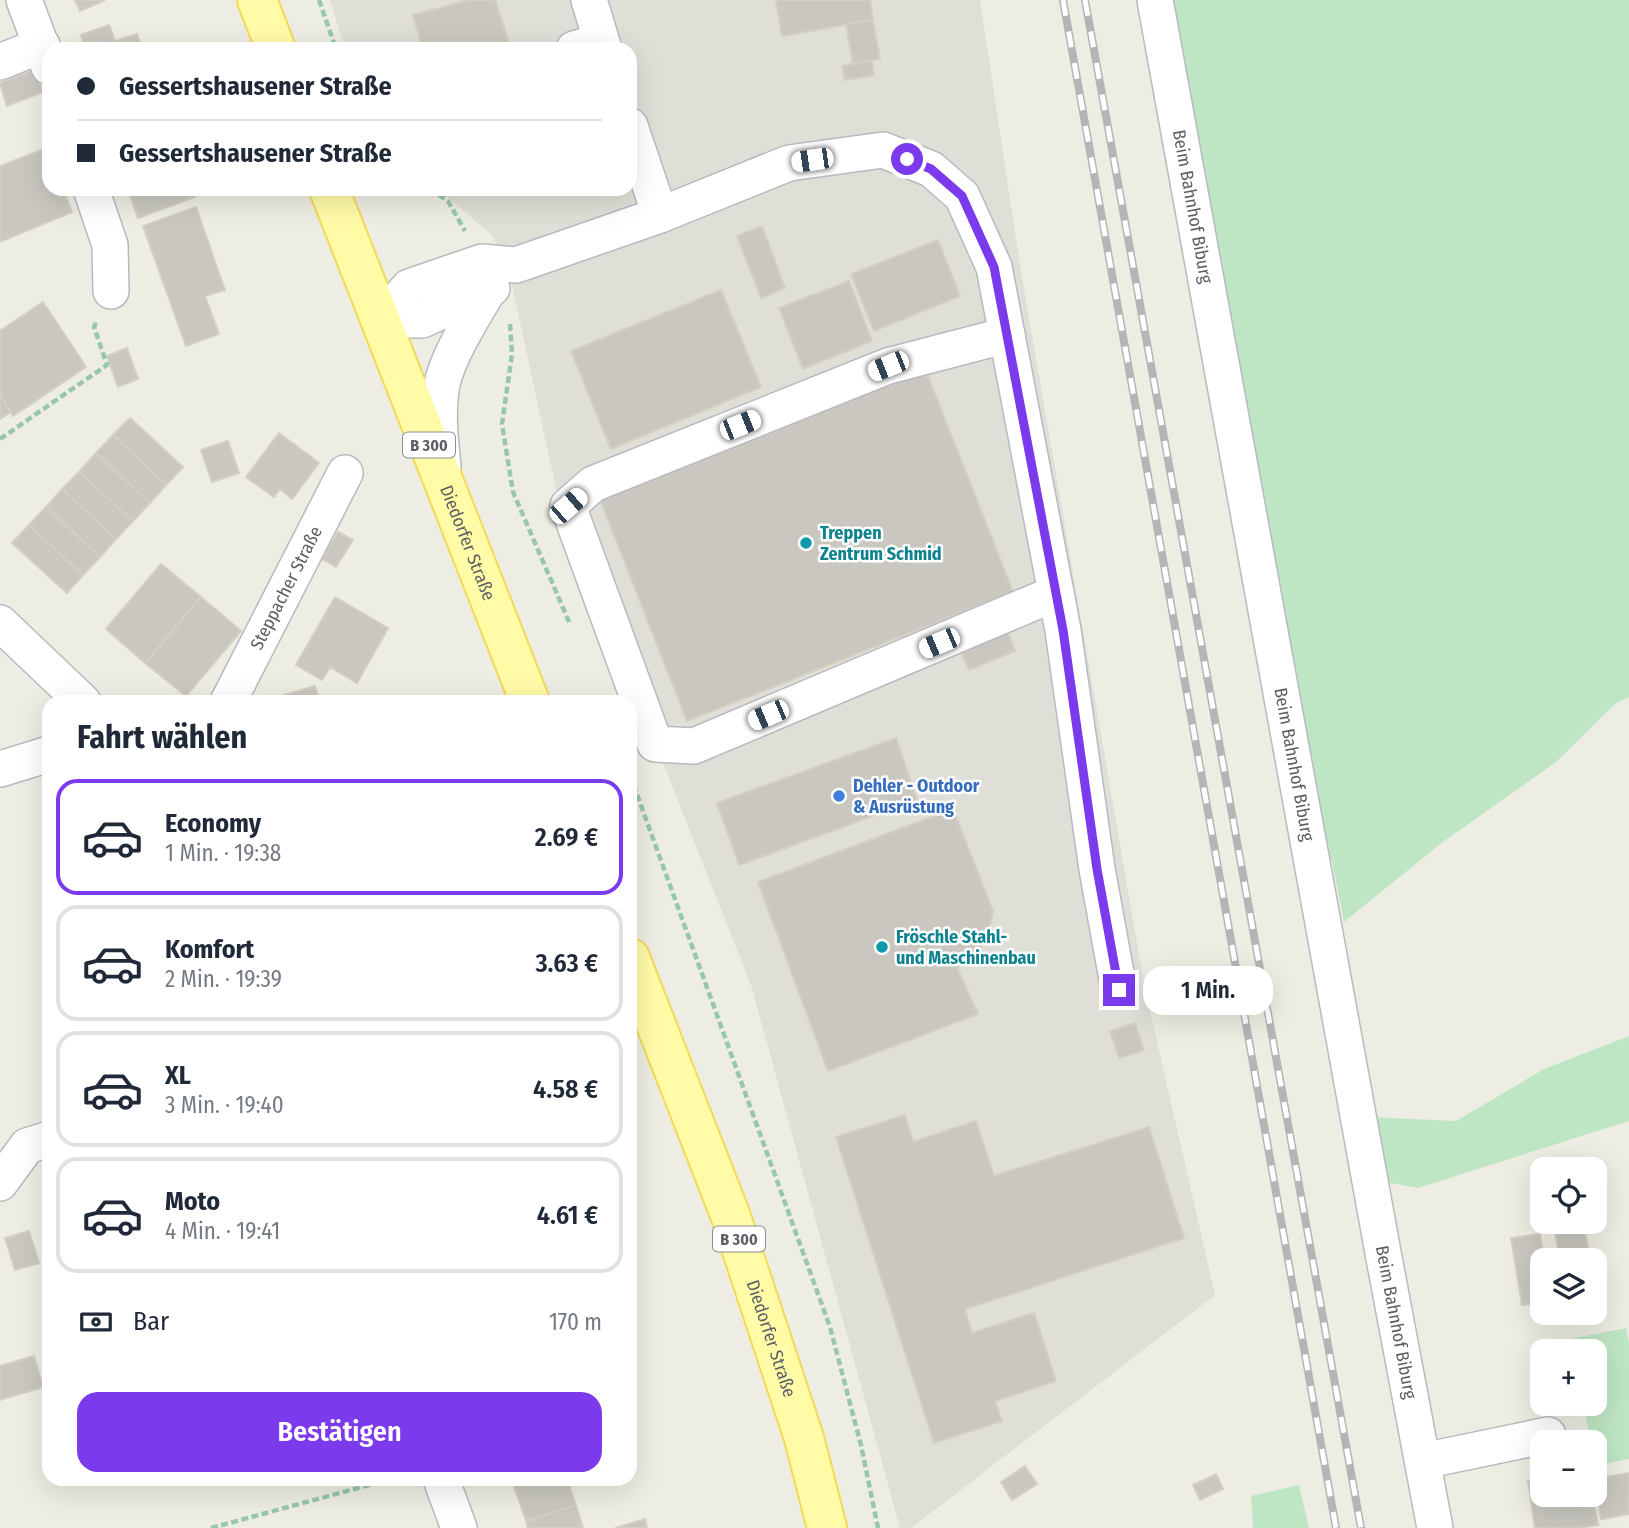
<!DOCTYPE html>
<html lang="de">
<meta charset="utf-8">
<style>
:root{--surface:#fff;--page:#f2f2f3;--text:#1f2937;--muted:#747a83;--line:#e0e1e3;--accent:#7c3aed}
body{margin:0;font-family:"Fira Sans Condensed",sans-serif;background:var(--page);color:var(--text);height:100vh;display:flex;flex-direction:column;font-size:26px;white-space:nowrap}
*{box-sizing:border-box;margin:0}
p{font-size:23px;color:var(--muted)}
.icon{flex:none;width:38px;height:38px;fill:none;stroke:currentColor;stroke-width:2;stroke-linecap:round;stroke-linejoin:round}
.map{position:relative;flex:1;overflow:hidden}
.sheet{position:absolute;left:42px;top:695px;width:595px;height:791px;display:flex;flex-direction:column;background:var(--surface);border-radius:21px;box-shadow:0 7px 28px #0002}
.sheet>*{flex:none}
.banner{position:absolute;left:42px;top:42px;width:595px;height:154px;border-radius:21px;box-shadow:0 7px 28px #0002;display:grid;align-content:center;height:154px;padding:0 35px;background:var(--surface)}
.tools{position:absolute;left:1530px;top:1157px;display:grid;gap:14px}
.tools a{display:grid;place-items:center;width:77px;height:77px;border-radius:14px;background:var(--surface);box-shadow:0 7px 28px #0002;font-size:35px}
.end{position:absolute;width:32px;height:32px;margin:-16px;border:9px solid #7c3aed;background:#fff;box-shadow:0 0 0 4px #fff}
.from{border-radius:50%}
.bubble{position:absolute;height:49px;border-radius:21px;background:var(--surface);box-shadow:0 7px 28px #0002;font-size:23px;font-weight:600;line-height:49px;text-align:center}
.car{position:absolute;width:21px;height:42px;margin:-21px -10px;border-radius:9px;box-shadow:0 0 5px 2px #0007;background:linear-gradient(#fff 24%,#345 0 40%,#fff 0 76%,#345 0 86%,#fff 0)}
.banner b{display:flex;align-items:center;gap:24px;height:66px;font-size:26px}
.banner b+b{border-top:2px solid var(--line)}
.banner i{width:18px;height:18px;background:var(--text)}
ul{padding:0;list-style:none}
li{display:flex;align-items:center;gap:21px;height:116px;margin:0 14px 10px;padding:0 21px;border:4px solid var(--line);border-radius:21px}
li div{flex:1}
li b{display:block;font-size:26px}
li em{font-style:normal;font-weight:600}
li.selected{border-color:var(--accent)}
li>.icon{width:63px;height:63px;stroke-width:1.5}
h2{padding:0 35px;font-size:32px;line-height:84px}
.pay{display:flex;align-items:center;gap:18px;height:77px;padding:0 35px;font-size:26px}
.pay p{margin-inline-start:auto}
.cta{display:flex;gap:14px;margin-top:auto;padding:14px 35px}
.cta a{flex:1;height:80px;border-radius:21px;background:var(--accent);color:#fff;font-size:28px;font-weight:600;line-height:80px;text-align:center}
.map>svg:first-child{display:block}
.industrial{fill:#dfded7}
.green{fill:#bfe6c4}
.building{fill:#c9c7c0;stroke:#d3cfc1;stroke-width:2}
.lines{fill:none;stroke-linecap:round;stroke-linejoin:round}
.minor-casing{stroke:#b8babf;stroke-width:38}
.major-casing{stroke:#f3da57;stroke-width:42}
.path{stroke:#98c7ab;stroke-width:4.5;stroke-dasharray:7 3.5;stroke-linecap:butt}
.minor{stroke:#fff;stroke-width:35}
.major{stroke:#fffba7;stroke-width:38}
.rail-casing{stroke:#b4b5b5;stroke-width:8}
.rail{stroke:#fff;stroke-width:5;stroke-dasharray:16;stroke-linecap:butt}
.route{stroke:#7c3aed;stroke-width:9}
.culture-dot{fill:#0f9aa8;stroke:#fff;stroke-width:2.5}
.shop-dot{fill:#3f7fe0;stroke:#fff;stroke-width:2.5}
.labels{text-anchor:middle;stroke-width:5;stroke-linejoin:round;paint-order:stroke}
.shield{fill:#fff;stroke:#8c8e92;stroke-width:2}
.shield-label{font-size:16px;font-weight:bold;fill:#5b5e64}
.street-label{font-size:18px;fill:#5b5e64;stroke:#fff}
.culture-label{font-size:18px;font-weight:bold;fill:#0d838f;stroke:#fff;text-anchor:start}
.shop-label{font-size:18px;font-weight:bold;fill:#366cbe;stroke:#fff;text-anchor:start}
</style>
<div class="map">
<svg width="1629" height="1528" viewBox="0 0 1629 1528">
<rect width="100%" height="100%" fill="#eeede3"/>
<path class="industrial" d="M330 0H980L1021 272 1145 989 1215 1295 911 1528H900L751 985 558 498 510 276 493 236 438 189H630V49H345Z"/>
<path class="green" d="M1170 0H1629V697L1616 703 1555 763 1444 841 1344 922 1332 861 1310 825Z
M1629 1036V1121L1418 1188 1384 1182 1371 1117 1456 1121 1544 1069Z
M1626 1328 1629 1343V1459L1596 1466 1594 1442H1591L1583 1404H1594V1351H1572L1570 1339Z
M1299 1485 1309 1528H1253L1251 1496Z"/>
<path class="building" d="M75 0H105L80 11Z
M469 0H495L511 49H423L413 15Z
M776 0H870L873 20 782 36Z
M873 20 880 59 853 64 846 24Z
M109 25 115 41 94 49H85L81 35Z
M137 34 142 49H94L115 41Z
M871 60 874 75 845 80 842 66Z
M34 70 43 92 7 106 0 83Z
M47 148 49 189H63L72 212 0 242V166Z
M128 189H192L195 197 138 218Z
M196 207 225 290 205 296 219 334 186 346 143 226Z
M762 226 785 288 761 298 737 236Z
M938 240 960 296 874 331 851 274Z
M849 281 872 341 803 369 779 308Z
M721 290 761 387 611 449 571 351Z
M43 302 86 367 13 416 0 395V331Z
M127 348 138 379 118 387 107 356Z
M924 366 1013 592 687 721 598 494Z
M0 395 11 412 0 419Z
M130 418 183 467 166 485 113 435Z
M279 433 319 463 292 499 280 489 274 497 246 477Z
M113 435 166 485 150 503 96 453Z
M228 441 239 473 212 482 201 450Z
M96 453 150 503 133 521 79 472Z
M79 472 133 521 116 539 62 489Z
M62 489 116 539 100 557 46 507Z
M46 507 100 557 83 575 29 525Z
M29 525 83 575 67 593 12 543Z
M338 532 353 540 336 567 322 559Z
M161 564 201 597 145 663 106 629Z
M201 597 241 631 186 696 145 663Z
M335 597 388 628 357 683 330 667 322 680 296 665Z
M1004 622 1015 651 969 670 957 641Z
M315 686 320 702H260Z
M896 738 917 800 739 865 717 803Z
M953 809 993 911 987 939 975 955 957 968 978 1014 828 1071 758 882Z
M1135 1023 1144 1050 1119 1058 1110 1031Z
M905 1115 913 1142 976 1121 994 1176 1149 1127 1184 1238 965 1309 972 1333 1034 1313 1056 1381 995 1401 1002 1421 934 1443 836 1137Z
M1584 1226 1590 1260H1560L1555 1231Z
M29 1231 39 1263 15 1270 5 1238Z
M1540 1234 1544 1260H1542V1302L1522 1305 1511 1238Z
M34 1356 43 1387 0 1400V1366Z
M1025 1466 1037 1484 1012 1500 1001 1482Z
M1629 1473V1514L1601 1519 1594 1479Z
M1216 1474 1223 1489 1200 1500 1193 1485Z
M1542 1478V1494H1593L1598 1525 1576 1528H1535L1528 1481Z
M517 1479H567L576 1505 526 1521 512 1480Z
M576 1505 583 1528H528L526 1521Z
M645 1519 647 1528H615Z"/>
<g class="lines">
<g class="minor-casing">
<g id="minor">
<path d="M24 0 49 67"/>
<path d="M589 0 604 49"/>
<path id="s1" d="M1155 0 1384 1258 1435 1528"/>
<path d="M574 49 601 41"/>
<path d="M0 62 42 45"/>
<path d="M630 126 660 215"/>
<path d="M91 189 110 245 111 291"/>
<path d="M380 320 409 287 482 262 516 265 660 215 789 163 883 150 931 169 962 196 994 267 1063 630 1097 869 1119 990"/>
<path d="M380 320H422L492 288"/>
<path d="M1007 335 888 366 593 484 568 506 655 744 694 746 1056 593"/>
<path d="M443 466C440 439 437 411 442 384 448 356 473 316 488 291"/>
<path d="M0 623 83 702"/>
<path id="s2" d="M228 702 345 473"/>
<path d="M0 769 49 754"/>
<path d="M0 1183 27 1146 49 1139"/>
<path d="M1423 1461 1548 1435"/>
<path d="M441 1479 459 1528"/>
</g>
</g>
<g class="major-casing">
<g id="major">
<path d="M257 0 276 49"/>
<path id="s3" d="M329 189 530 702"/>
<path id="s4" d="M630 958 731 1217 804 1438 827 1528"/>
</g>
</g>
<path class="path" d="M319 0 336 49
M430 189 448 201 465 231
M510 324 512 354 502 424 513 492 570 624
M0 439 107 365 94 327 97 320
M630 775 830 1327 861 1445 878 1528
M211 1528 391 1479"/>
<use href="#minor" class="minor"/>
<use href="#major" class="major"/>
<g class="rail-casing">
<path id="rail" d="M1063 0 1336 1528
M1085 0 1361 1528"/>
</g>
<use href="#rail" class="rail"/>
</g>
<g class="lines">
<path class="route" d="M907 159 931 169 962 196 994 267 1063 630 1097 869 1119 990"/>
</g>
<g class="culture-dot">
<circle cx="806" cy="543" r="7"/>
<circle cx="882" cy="947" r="7"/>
</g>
<circle class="shop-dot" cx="839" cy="796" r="7"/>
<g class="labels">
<g class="shield">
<rect x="403" y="432.5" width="52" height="25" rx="5"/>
<rect x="713" y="1226.5" width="52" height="25" rx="5"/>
</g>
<g class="shield-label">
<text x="429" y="451">B 300</text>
<text x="739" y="1245">B 300</text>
</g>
<g class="street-label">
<text dy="6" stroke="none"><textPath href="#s1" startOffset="210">Beim Bahnhof Biburg</textPath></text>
<text dy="6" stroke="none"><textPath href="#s3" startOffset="380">Diedorfer Straße</textPath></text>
<text dy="6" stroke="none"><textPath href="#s2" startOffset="128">Steppacher Straße</textPath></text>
<text dy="6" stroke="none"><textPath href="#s1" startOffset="777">Beim Bahnhof Biburg</textPath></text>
<text dy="6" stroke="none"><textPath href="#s1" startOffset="1344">Beim Bahnhof Biburg</textPath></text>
<text dy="6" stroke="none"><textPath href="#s4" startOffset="406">Diedorfer Straße</textPath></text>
</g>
<g class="culture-label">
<text x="820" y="539">Treppen<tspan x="820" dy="21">Zentrum Schmid</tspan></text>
<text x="896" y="943">Fröschle Stahl-<tspan x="896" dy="21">und Maschinenbau</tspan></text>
</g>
<g class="shop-label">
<text x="853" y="792">Dehler - Outdoor<tspan x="853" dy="21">&amp; Ausrüstung</tspan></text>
</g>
</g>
</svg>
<div class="tools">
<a><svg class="icon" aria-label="locate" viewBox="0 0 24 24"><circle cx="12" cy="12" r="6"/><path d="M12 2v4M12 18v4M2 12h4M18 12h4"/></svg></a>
<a><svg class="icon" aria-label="layers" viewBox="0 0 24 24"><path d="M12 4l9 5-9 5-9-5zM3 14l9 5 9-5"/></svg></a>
<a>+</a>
<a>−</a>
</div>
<i class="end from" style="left:907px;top:159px"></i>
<i class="end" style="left:1119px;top:990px"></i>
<div class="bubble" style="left:1143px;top:966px;width:130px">1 Min.</div>
<i class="car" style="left:812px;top:160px;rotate:262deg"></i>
<i class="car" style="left:888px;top:366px;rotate:248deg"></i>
<i class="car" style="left:740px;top:425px;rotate:68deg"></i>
<i class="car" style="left:568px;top:506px;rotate:49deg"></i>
<i class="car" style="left:939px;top:643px;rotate:247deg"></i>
<i class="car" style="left:768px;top:715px;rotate:247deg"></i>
<div class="banner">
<b><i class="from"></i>Gessertshausener Straße</b>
<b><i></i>Gessertshausener Straße</b>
</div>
<section class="sheet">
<h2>Fahrt wählen</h2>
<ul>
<li class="selected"><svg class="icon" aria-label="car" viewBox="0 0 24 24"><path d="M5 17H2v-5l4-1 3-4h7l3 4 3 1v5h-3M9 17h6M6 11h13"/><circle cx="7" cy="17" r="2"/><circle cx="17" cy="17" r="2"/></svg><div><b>Economy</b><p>1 Min. · 19:38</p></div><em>2.69 €</em></li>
<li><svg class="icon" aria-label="car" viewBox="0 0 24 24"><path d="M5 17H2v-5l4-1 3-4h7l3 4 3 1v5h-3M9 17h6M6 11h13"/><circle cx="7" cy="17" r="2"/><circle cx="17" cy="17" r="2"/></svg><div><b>Komfort</b><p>2 Min. · 19:39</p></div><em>3.63 €</em></li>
<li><svg class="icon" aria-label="car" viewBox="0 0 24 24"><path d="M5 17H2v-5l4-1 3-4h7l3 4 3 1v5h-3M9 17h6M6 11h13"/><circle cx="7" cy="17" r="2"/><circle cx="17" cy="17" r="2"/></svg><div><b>XL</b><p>3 Min. · 19:40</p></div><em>4.58 €</em></li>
<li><svg class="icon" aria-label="car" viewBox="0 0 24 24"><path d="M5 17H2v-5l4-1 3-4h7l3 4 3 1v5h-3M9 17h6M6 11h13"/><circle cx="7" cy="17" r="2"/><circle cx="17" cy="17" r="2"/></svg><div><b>Moto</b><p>4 Min. · 19:41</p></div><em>4.61 €</em></li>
</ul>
<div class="pay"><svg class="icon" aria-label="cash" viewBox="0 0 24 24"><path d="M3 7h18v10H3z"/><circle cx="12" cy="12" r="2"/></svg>Bar<p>170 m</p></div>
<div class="cta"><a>Bestätigen</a></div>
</section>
</div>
